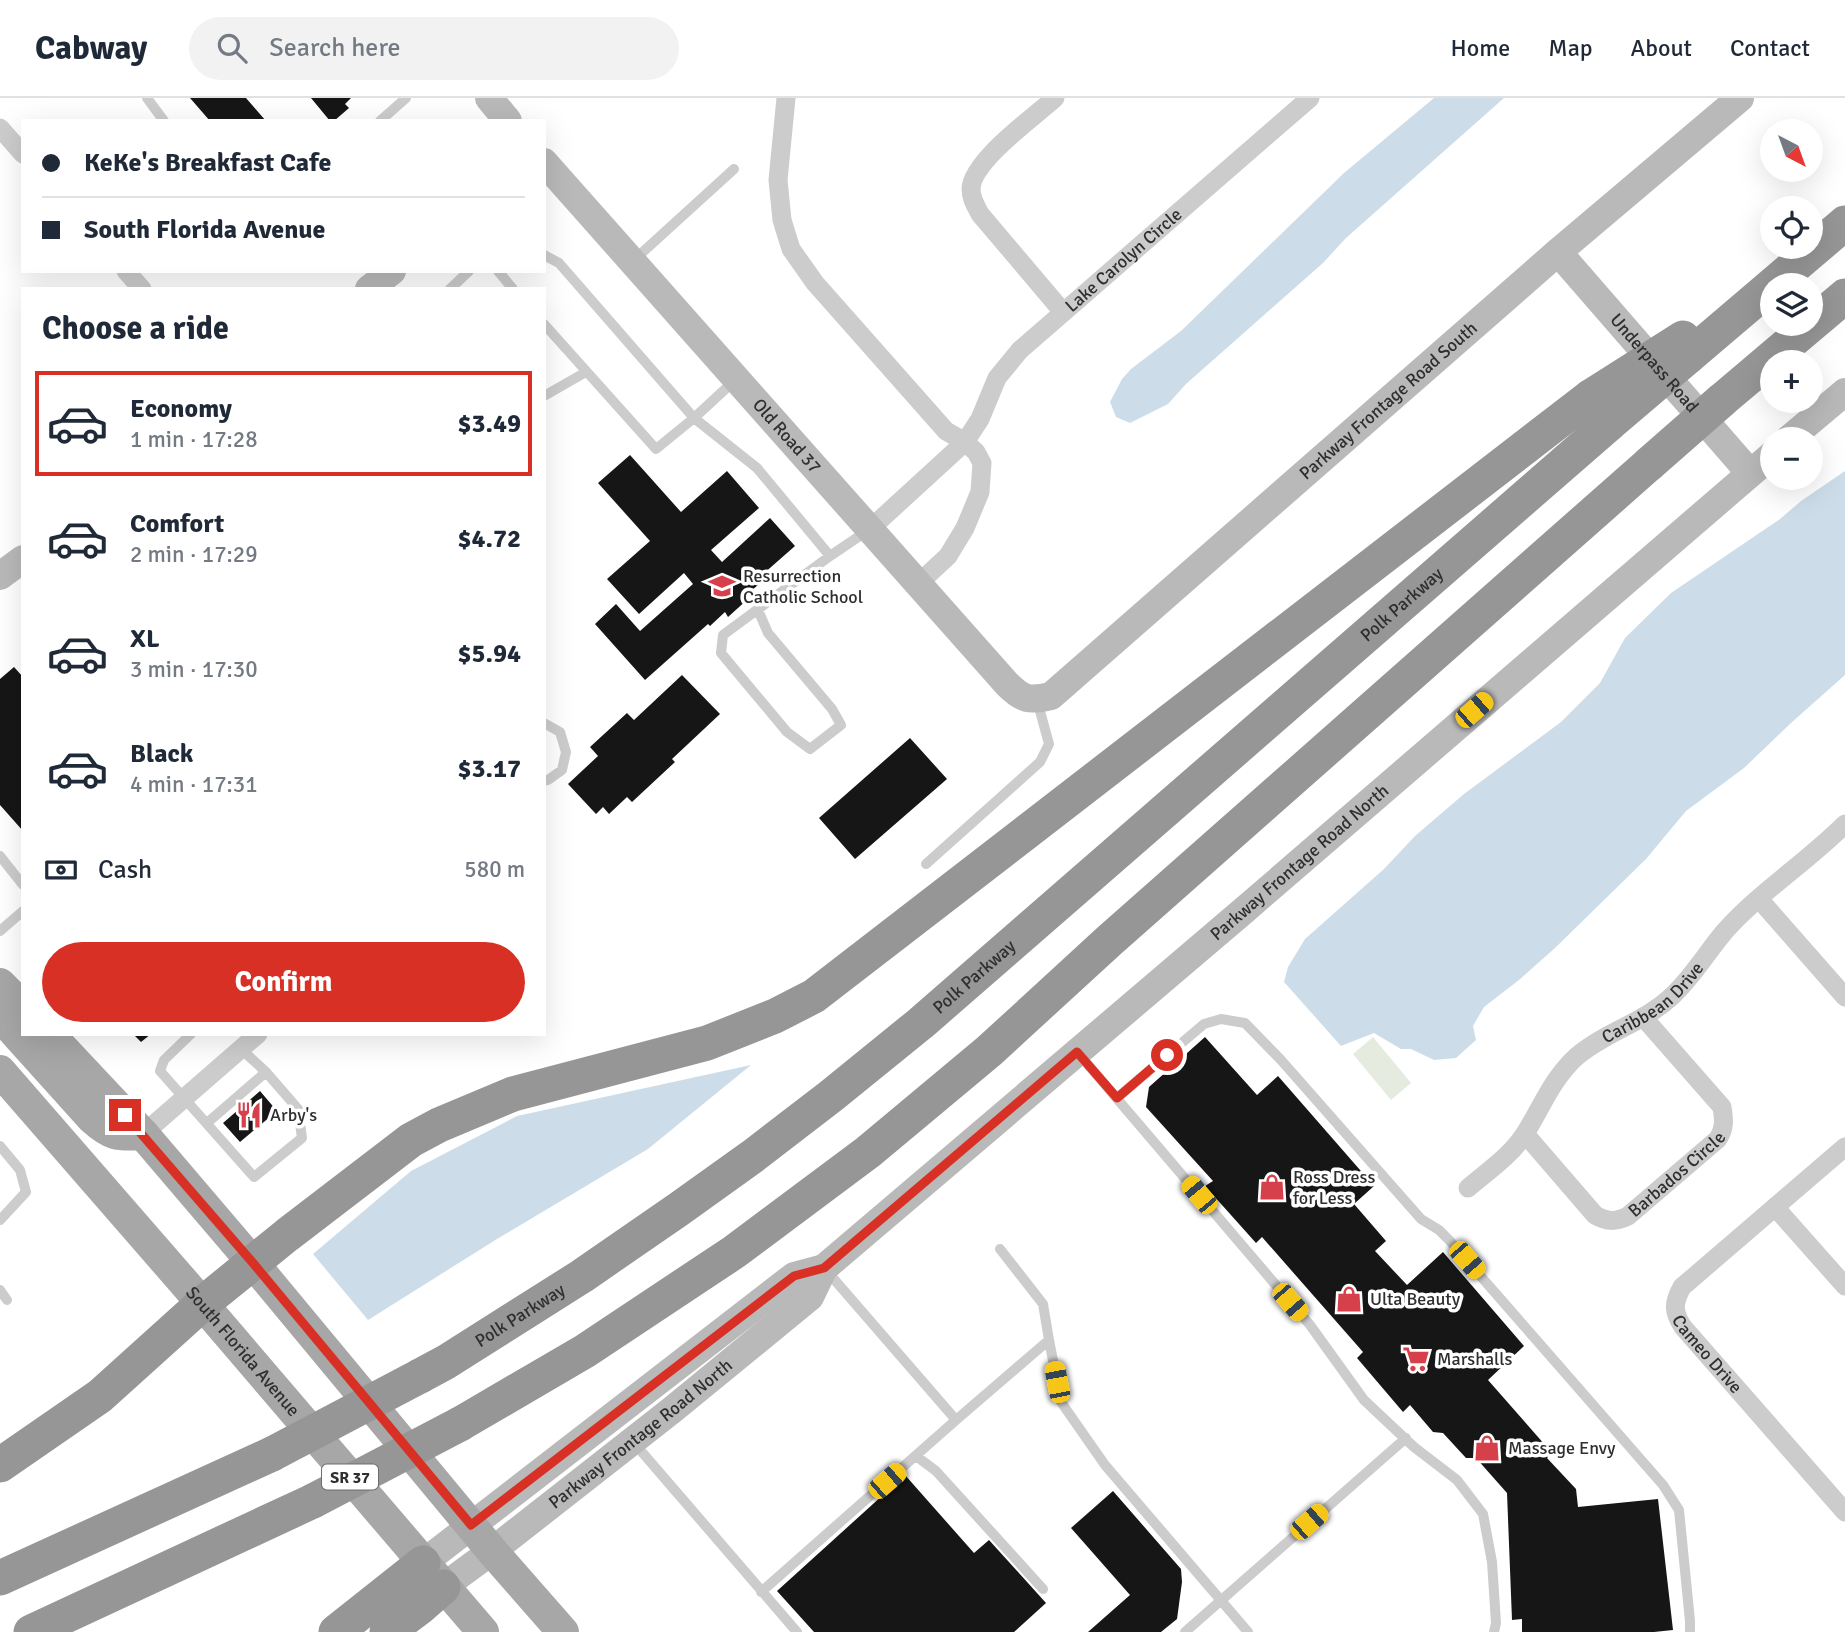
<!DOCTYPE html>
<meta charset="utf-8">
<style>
:root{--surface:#fff;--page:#f2f2f3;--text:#1f2937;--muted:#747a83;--line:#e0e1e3;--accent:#d93025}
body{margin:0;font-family:Signika,sans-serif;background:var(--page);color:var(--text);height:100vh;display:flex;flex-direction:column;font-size:26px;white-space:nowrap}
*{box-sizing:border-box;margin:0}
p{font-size:23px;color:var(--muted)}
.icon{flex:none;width:38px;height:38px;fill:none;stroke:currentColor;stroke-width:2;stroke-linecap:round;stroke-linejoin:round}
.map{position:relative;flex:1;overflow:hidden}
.details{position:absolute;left:21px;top:189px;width:525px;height:749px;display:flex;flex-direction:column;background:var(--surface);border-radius:0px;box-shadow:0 7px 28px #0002}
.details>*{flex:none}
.guide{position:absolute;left:21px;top:21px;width:525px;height:154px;border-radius:0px;box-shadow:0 7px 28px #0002;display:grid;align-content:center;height:154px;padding:0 21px;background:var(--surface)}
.needle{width:46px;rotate:139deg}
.fabs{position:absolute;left:1760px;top:21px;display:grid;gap:14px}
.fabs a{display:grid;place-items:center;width:63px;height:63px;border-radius:50%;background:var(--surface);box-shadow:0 7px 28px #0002;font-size:35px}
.end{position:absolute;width:32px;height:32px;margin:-16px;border:9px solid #d93025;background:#fff;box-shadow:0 0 0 4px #fff}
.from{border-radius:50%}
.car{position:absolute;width:21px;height:42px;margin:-21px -10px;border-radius:9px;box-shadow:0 0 5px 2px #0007;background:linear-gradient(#f5c518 24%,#345 0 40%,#f5c518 0 76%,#345 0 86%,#f5c518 0)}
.guide b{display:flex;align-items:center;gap:24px;height:66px;font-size:26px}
.guide b+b{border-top:2px solid var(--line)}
.guide i{width:18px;height:18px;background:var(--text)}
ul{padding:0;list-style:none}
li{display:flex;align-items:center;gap:21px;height:105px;margin:0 14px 10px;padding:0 7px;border:4px solid transparent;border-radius:0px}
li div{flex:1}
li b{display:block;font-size:26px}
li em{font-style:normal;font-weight:700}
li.current{border-color:var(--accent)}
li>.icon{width:63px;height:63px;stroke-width:1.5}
h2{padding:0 21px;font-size:32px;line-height:84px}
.pay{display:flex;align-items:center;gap:18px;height:77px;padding:0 21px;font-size:26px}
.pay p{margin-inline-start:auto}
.primary-button{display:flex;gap:14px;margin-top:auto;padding:14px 21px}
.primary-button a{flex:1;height:80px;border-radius:42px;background:var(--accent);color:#fff;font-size:28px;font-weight:700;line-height:80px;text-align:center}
header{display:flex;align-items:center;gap:42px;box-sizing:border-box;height:98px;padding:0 35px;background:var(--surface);border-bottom:2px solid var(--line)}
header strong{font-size:33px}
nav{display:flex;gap:38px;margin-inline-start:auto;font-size:24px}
.search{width:490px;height:63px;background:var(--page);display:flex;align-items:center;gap:18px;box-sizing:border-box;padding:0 24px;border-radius:38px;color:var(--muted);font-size:26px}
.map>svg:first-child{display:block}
.green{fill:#e5ebde}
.water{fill:#ccdde9}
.building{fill:#161616}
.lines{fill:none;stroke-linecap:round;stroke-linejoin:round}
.lane{stroke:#ccc;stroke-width:10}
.street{stroke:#ccc;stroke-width:19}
.secondary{stroke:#b9b9b9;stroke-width:28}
.primary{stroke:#a7a7a7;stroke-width:32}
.highway{stroke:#969696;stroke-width:35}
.highway-bridge{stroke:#969696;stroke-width:35}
.route{stroke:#d93025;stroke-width:9}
.labels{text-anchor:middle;stroke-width:7;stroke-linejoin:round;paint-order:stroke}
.shield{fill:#fff;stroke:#6d6d6d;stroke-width:2}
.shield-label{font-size:16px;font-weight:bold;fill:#2f2f2f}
.street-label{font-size:18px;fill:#2f2f2f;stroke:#fff}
.poi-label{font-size:18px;fill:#2f2f2f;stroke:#fff;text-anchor:start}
</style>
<header>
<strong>Cabway</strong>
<div class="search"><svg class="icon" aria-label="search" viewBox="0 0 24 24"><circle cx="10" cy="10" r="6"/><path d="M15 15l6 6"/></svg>Search here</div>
<nav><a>Home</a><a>Map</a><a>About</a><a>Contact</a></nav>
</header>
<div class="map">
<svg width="1845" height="1534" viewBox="0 0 1845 1534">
<rect width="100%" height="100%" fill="#fff"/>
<path class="green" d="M1373 939 1411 985 1391 1002 1353 956Z"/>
<path class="water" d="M1434 0H1504L1346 140 1323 165 1186 286 1168 306 1130 325 1116 319 1110 304 1122 281 1131 271 1181 233 1344 75Z
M1845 373V577L1791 625 1744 670 1686 713 1646 761 1555 850 1519 882 1484 909 1473 928 1476 942 1456 960 1434 962 1411 951H1401L1374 935 1341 948 1284 884 1288 869 1305 841 1384 771 1415 738 1464 696 1561 624 1600 585 1625 540 1671 495 1780 421 1801 403Z
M751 967 648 1051 497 1141 368 1222 313 1156 411 1073 517 1018Z"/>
<path class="building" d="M190 0H246L266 23H210Z
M311 0H351L345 6 349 10 334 23H330Z
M630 357 681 414 727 373 759 410 711 452 722 464 770 420 795 448 755 483 758 487 745 498 748 501 728 519 725 514 710 528 708 526 645 582 595 526 616 506 640 533 693 486 684 475 639 516 607 481 650 443 598 385Z
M14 569 23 579V733L0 707V581Z
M682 577 720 616 672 661 675 664 632 704 627 699 609 716 603 709 596 716 568 686 598 658 590 649 627 615 634 622Z
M910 640 947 681 855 761 819 720Z
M133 936H151L141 944Z
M1205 939 1257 997 1278 978 1374 1088 1354 1106 1386 1143 1375 1153 1407 1187 1443 1154 1524 1248 1488 1282 1552 1355 1547 1360 1576 1391 1578 1409 1658 1401 1673 1532 1654 1534H1522V1521L1512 1522 1507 1395 1476 1360H1466L1443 1335 1433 1334 1410 1307 1403 1314 1357 1260 1363 1254 1262 1139 1256 1145 1205 1088 1213 1083 1146 1009 1149 989Z
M260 993 277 1013 240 1044 223 1025Z
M905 1377 974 1455 989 1442 1046 1505 1014 1534H814L777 1493Z
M1113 1393 1181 1471 1182 1484 1177 1521 1161 1534H1088L1130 1497 1071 1430Z"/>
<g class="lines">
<path class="lane" d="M147 0 164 23
M380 23 406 0
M544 157 559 165 694 320 734 283
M634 162 734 71
M498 173 513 191
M450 191 469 173
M544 226 656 351 694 320 757 370 830 458
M544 298 586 274
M758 512 768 535 832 611 841 627 810 651 787 634 721 555 723 537 830 458 867 433
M544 625 560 634 566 654 562 672 548 682 544 683
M0 758 23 787
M926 766 1040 664 1049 646 1037 602
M0 833 23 813
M191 936 164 962 160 973 254 1079 302 1040 298 1011 266 974 241 951
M1078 955 1310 1227 1364 1302 1414 1349 1457 1382 1483 1416 1492 1464 1496 1525 1494 1534
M1117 1000 1204 926 1221 921 1245 925 1281 962 1421 1121 1439 1132 1449 1142 1663 1387 1679 1412 1690 1523V1534
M207 1025 266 974
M0 1048 20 1072 26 1094 0 1122
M0 1192 7 1202
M1049 1242 1061 1304 1105 1367 1248 1534
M956 1322 1049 1242 1043 1206 1000 1151
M635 1346 797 1534
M916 1358 936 1373 1043 1491
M761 1494 956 1322 826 1172
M1185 1534 1406 1340"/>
<g class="street">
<path d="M786 0 778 82 782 122 791 151 815 185 946 333 965 344 976 354 982 365 980 394 965 430 948 458 918 486"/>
<path d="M1055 0C1034 19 972 63 971 91 971 101 976 108 980 116L1063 214"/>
<path d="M0 30 23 56"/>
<path d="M126 173 142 191"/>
<path id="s1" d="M870 431 965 344 980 321 997 280 1020 252 1310 0"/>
<path d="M1759 801 1845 899"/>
<path d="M143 1036 258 936"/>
<path id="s2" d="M1525 1036 1595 1117C1607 1124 1616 1124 1628 1118L1718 1041C1725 1030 1724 1022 1722 1009L1643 919"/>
<path id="s3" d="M1845 1049 1682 1189C1673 1205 1673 1214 1683 1229L1845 1414"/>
<path id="s4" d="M1468 1090C1488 1073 1512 1057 1526 1034 1542 1008 1553 980 1576 959 1605 934 1643 925 1671 899 1692 880 1707 854 1725 833 1761 793 1807 764 1845 726"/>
<path d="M1775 1109 1845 1188"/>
</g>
<g class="secondary">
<path d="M489 0 508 23"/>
<path id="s5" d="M544 64 1007 586C1023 602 1029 603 1051 598L1558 154 1740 0"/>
<path id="s6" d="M1558 154 1750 375"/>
<path d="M369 191 392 173"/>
<path d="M1789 341 1845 294"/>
<path d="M0 478 23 461"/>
<path d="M423 1465 794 1178 824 1170"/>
<path id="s7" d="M443 1489 492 1453 672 1312 810 1199 824 1170 1242 814 1773 356"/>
</g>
<g class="primary">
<path d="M0 886 23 909"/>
<path d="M0 924 10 929 92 1020C111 1037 117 1038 143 1036"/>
<path d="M49 936 143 1036 253 1165 492 1453 563 1534"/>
<path id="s8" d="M0 973 187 1188 483 1534"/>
</g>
<g class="highway">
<path d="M1689 258 1845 125"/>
<path d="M1722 302 1845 198"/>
<path id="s9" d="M420 1278 446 1264 582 1178 679 1111 753 1058 831 998 921 925 1609 326"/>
<path d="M460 1326 585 1253 734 1154 868 1054 989 953 1110 842 1649 366"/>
<path d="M0 1367 100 1298 202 1206 287 1137 411 1042 439 1027 513 996 707 945 775 918 814 898 1590 299"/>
<path d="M0 1480 272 1356"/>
<path d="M31 1534 313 1403"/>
<path d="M336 1534 423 1465"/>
<path d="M387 1534 419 1510 443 1489"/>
</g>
<path class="highway-bridge" d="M1590 299 1683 240
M1609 326 1689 258
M1649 366 1722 302
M272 1356 420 1278
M313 1403 460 1326"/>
</g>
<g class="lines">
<path class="route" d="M125 1017 253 1165 471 1427 794 1178 824 1170 1077 954 1117 1000 1167 957"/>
</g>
<defs>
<g id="school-bare" transform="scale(2.1)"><path d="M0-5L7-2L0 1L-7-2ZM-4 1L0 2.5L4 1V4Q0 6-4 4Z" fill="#d6404a" stroke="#fff" stroke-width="2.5" paint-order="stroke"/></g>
<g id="restaurant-bare" transform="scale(2.1)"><path d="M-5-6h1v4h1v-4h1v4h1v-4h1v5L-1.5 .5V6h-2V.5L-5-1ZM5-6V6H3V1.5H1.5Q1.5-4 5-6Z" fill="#d6404a" stroke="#fff" stroke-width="2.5" paint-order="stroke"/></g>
<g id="shop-bare" transform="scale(2.1)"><path d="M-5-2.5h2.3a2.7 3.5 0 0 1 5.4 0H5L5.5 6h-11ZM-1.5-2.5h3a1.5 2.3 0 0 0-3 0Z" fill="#d6404a" stroke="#fff" stroke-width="2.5" paint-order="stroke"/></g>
<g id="supermarket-bare" transform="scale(2.1)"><path d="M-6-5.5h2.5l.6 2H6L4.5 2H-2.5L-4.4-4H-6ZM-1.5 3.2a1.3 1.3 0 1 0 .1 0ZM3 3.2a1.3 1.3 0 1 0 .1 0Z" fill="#d6404a" stroke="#fff" stroke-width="2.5" paint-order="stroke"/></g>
</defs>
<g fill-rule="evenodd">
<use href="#school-bare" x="722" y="488"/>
<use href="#restaurant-bare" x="249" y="1017"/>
<use href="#shop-bare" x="1272" y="1089"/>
<use href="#shop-bare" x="1349" y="1201"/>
<use href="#supermarket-bare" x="1416" y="1261"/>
<use href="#shop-bare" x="1487" y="1350"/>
</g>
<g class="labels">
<rect class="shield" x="322" y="1366.5" width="56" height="25" rx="5"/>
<g class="shield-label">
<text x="350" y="1385">SR 37</text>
</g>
<g class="street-label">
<text dy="6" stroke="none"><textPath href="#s1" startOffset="374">Lake Carolyn Circle</textPath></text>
<text dy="6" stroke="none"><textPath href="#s6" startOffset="147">Underpass Road</textPath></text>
<text dy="6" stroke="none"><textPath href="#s5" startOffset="1195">Parkway Frontage Road South</textPath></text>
<text dy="6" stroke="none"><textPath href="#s5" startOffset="366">Old Road 37</textPath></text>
<text dy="6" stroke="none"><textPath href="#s9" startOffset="1251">Polk Parkway</textPath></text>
<text dy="6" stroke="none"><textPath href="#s7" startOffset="1125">Parkway Frontage Road North</textPath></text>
<text dy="6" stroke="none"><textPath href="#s9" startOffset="684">Polk Parkway</textPath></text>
<text dy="6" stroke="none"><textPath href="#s4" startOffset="266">Caribbean Drive</textPath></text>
<text dy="6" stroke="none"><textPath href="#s2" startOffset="206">Barbados Circle</textPath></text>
<text dy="6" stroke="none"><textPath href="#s9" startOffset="117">Polk Parkway</textPath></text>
<text dy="6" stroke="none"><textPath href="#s8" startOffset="371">South Florida Avenue</textPath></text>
<text dy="6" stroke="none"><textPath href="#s3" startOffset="294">Cameo Drive</textPath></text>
<text dy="6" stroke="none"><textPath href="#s7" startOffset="250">Parkway Frontage Road North</textPath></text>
</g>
<g class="poi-label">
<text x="743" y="484">Resurrection<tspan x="743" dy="21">Catholic School</tspan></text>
<text x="270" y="1023">Arby's</text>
<text x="1293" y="1085">Ross Dress<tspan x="1293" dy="21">for Less</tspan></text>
<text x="1370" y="1207">Ulta Beauty</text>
<text x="1437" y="1267">Marshalls</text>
<text x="1508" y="1356">Massage Envy</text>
</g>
</g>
</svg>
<div class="fabs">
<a><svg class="needle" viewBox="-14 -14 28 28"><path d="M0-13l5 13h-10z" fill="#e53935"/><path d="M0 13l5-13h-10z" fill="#747a83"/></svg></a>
<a><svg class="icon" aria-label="locate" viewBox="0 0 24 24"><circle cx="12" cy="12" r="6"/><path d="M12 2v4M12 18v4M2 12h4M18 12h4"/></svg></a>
<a><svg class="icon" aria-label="layers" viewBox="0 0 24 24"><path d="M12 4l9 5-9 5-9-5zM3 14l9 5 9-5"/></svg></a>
<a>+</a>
<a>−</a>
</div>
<i class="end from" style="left:1167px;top:957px"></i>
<i class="end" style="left:125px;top:1017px"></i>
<i class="car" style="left:1474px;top:612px;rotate:49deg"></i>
<i class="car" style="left:1199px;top:1097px;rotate:320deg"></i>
<i class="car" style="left:1467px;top:1162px;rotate:139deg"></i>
<i class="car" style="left:1290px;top:1204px;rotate:139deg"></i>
<i class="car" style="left:1057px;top:1284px;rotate:349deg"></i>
<i class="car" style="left:887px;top:1383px;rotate:49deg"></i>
<i class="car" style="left:1309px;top:1424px;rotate:49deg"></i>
<div class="guide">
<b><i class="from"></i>KeKe's Breakfast Cafe</b>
<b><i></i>South Florida Avenue</b>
</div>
<section class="details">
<h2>Choose a ride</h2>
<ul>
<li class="current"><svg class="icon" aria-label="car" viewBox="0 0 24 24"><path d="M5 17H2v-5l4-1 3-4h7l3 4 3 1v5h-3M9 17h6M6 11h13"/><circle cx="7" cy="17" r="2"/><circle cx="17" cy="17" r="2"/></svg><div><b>Economy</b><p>1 min · 17:28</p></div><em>$3.49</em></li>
<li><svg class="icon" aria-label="car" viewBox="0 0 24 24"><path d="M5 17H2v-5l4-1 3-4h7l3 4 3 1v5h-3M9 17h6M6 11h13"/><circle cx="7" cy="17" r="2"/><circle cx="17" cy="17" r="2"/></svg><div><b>Comfort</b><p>2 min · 17:29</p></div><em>$4.72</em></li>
<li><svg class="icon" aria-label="car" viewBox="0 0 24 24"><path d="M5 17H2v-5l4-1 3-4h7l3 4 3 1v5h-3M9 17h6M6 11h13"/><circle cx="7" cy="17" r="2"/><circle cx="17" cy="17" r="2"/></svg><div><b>XL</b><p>3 min · 17:30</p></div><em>$5.94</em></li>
<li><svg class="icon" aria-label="car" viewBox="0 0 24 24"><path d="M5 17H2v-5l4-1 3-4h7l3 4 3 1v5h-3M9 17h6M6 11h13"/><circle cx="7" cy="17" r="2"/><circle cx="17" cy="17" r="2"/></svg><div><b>Black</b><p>4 min · 17:31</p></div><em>$3.17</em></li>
</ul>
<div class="pay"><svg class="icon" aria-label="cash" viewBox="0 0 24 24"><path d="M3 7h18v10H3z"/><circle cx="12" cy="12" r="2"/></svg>Cash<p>580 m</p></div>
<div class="primary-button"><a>Confirm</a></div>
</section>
</div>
